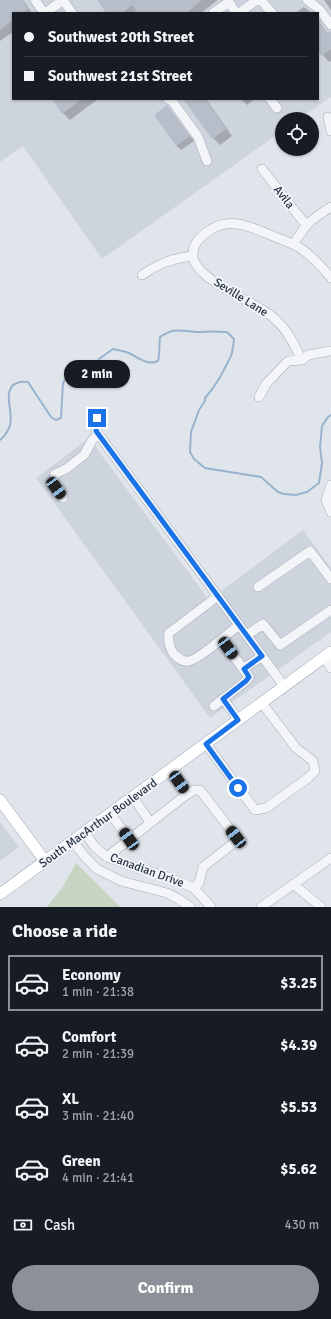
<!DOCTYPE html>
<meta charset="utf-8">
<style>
:root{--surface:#171b24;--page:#242831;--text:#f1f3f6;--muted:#9ea1a6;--line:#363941;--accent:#8c9099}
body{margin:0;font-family:Signika,sans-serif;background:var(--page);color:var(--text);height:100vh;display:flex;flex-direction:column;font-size:15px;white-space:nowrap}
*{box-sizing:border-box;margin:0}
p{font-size:13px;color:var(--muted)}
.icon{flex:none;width:22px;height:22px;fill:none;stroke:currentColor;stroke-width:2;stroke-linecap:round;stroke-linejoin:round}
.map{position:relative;height:907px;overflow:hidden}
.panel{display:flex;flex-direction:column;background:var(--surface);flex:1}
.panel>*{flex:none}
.banner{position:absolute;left:12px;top:12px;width:307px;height:88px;border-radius:0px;box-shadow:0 1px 3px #0004;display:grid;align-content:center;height:88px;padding:0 12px;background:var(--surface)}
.buttons{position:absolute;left:275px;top:112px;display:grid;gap:8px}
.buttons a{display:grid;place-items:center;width:44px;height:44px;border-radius:50%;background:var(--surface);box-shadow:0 1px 3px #0004;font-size:20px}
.end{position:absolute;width:18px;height:18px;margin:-9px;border:5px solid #1a73e8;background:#fff;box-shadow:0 0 0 2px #fff}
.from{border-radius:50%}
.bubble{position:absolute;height:28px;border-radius:14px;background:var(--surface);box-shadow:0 1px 3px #0004;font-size:13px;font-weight:700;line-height:28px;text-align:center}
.car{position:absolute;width:12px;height:24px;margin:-12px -6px;border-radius:5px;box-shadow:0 0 3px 1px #0007;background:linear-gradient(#222 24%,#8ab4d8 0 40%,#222 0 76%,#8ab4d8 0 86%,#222 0)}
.banner b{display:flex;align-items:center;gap:14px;height:38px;font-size:15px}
.banner b+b{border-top:1px solid var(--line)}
.banner i{width:10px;height:10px;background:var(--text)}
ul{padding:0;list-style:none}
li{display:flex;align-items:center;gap:12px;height:56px;margin:0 8px 6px;padding:0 4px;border:2px solid transparent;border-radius:0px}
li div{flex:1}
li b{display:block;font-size:15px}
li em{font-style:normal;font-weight:700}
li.selected{border-color:var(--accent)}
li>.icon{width:36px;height:36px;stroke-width:1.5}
h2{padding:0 12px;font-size:18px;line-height:48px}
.pay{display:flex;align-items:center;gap:10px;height:44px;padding:0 12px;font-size:15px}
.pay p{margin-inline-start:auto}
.action{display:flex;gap:8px;margin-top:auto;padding:8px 12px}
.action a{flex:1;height:46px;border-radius:24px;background:var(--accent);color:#fff;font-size:16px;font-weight:700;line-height:46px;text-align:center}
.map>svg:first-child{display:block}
.built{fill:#ced4dd;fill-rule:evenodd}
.green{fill:#c6d5c1}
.shadow{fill:#0003}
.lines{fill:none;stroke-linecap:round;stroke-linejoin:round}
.stream{stroke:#98b3ce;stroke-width:2}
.building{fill:#b7bec9}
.minor-casing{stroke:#a5acb6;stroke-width:10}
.major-casing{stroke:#9fa9b7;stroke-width:12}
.minor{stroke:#f4f5f8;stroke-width:9}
.major{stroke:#fff;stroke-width:11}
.route{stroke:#1a73e8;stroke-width:5}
.labels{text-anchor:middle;stroke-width:4;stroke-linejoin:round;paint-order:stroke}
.street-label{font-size:12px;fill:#273244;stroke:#f0f4f8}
</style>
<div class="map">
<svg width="331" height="907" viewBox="0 0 331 907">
<rect width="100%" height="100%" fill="#e0e5eb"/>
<path class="built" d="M0 0H331V97L299 119H282V131L102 259 23 146 0 162ZM13 13H318V99H13Z
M89 438 209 600 303 530 331 568V632L210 718 36 478Z
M0 822 19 847 0 861Z"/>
<path class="green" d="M76 863 120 907H47L62 888Z"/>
<path class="shadow" d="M0 0H23L32 13H13V32L0 41Z
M98 0H218L201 13H108Z
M324 0H331V10Z
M304 7 312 13H295Z
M318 20 328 34 331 32V61L329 62 318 50Z
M53 99H98L70 120 63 113Z
M184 99H206L232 136 220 145 213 138Z
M241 99H255L247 105Z
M167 107 194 141 181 150 176 145Z"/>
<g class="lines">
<path class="stream" d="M0 440C23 420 0 401 13 385 19 382 21 381 28 382L51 417 56 420 61 418 63 383 67 377 72 373H84L91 371 96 366 99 359 113 349C118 350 124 351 129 353 137 357 147 366 158 361 160 352 159 346 160 337 175 327 179 331 196 332 205 332 215 331 224 332H227L234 339C233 345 233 353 230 358 223 372 216 386 205 398V401L199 410 191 432 190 452 194 459 205 468 261 477 278 492 284 494 296 495 307 492 319 483 322 463 320 447 322 426 328 417 331 415"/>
</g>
<path class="building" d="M0 0H22L28 9 23 13H13V20L0 30Z
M97 0H202L186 13H138L132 5 122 13H106Z
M318 21 327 33 331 31V49L321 56 318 51Z
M52 99H82L62 114Z
M183 99H205L226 129 212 139Z
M167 105 190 136 176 146 154 115Z"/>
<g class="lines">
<g class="minor-casing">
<path id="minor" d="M35 0 44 13
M63 0 72 13
M261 0 272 13
M307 0 319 9 331 25
M45 13 63 0
M213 13 229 2 236 13
M239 13 257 0
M168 99 172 101 198 137 207 161
M270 99 277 108
M328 117 331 131
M262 169 306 225
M294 244C305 224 312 219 331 207
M142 275C160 263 171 259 192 256
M302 360C295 347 289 332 278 322 273 317 267 312 261 309 246 299 191 276 193 254 193 245 200 237 207 232 230 215 250 227 273 236 282 240 292 243 300 248 312 256 322 267 331 278
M259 397 266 384 288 361 302 360 308 355 331 351
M97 418 96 431 284 686
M331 485 326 500 331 512
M63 498C58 490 52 484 55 474L66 469 84 455 93 439 99 435
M258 587 310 551 331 579
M218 596 169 633C168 641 169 648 174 654 178 658 182 662 188 661 197 661 230 632 239 625
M247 635 263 624 280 645 331 610
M324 657 331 668
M243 669 262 656
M223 699 239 720
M214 706 246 681 249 677 228 648
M206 744 255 810 266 808 308 778 315 771 313 761 296 748 262 703
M170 770 187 794
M133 797 150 822
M110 813 129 839
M84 832 95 847 107 857 138 868 168 877 194 888 211 907
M73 841 85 857 97 869 121 881 167 893 180 900 190 907
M107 857 182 798 194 790H200L236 837 235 842 203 867 199 883 194 888
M293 884 321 907
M261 907 331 858"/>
</g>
<g class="major-casing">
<path id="major" d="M0 800 45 861
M0 894 331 652"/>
</g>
<use href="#minor" class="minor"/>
<use href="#major" class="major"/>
</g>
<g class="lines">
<path class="route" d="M97 418 96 431 262 656 244 669 249 677 246 681 223 699 238 720 206 744 238 788"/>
</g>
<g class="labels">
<g class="street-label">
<text transform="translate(284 197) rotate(52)" y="4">Avila</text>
<text transform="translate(241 297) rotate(32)" y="4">Seville Lane</text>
<text transform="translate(98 823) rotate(-36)" y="4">South MacArthur Boulevard</text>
<text transform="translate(147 870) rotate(20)" y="4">Canadian Drive</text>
</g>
</g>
</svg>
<div class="buttons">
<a><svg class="icon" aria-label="locate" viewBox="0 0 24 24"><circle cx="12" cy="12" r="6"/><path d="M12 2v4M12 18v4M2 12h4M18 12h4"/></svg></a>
</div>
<i class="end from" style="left:238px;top:788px"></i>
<i class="end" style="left:97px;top:418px"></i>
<div class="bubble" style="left:64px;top:360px;width:66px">2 min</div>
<i class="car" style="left:56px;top:488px;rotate:144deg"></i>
<i class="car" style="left:228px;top:648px;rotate:144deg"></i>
<i class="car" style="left:179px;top:782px;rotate:145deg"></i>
<i class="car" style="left:236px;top:837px;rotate:322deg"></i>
<i class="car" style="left:129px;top:839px;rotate:325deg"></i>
<div class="banner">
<b><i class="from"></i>Southwest 20th Street</b>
<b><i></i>Southwest 21st Street</b>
</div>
</div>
<section class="panel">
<h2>Choose a ride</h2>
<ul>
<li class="selected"><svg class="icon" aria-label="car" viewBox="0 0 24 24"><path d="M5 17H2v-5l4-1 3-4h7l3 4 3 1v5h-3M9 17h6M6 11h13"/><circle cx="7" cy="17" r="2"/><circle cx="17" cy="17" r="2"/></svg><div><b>Economy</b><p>1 min · 21:38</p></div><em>$3.25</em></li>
<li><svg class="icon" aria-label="car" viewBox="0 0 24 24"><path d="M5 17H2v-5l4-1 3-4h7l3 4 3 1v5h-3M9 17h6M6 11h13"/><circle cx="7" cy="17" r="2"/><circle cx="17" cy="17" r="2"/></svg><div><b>Comfort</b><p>2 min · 21:39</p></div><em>$4.39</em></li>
<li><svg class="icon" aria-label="car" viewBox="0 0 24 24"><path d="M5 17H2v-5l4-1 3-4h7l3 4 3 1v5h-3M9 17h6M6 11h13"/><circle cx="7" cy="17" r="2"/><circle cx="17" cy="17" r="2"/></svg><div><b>XL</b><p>3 min · 21:40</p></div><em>$5.53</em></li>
<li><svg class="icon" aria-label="car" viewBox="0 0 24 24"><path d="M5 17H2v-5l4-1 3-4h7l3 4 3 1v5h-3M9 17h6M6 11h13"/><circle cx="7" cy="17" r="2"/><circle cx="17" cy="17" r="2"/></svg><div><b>Green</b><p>4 min · 21:41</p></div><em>$5.62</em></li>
</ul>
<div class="pay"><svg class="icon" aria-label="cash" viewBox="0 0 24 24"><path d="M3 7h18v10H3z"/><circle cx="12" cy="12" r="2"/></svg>Cash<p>430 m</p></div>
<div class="action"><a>Confirm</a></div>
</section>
